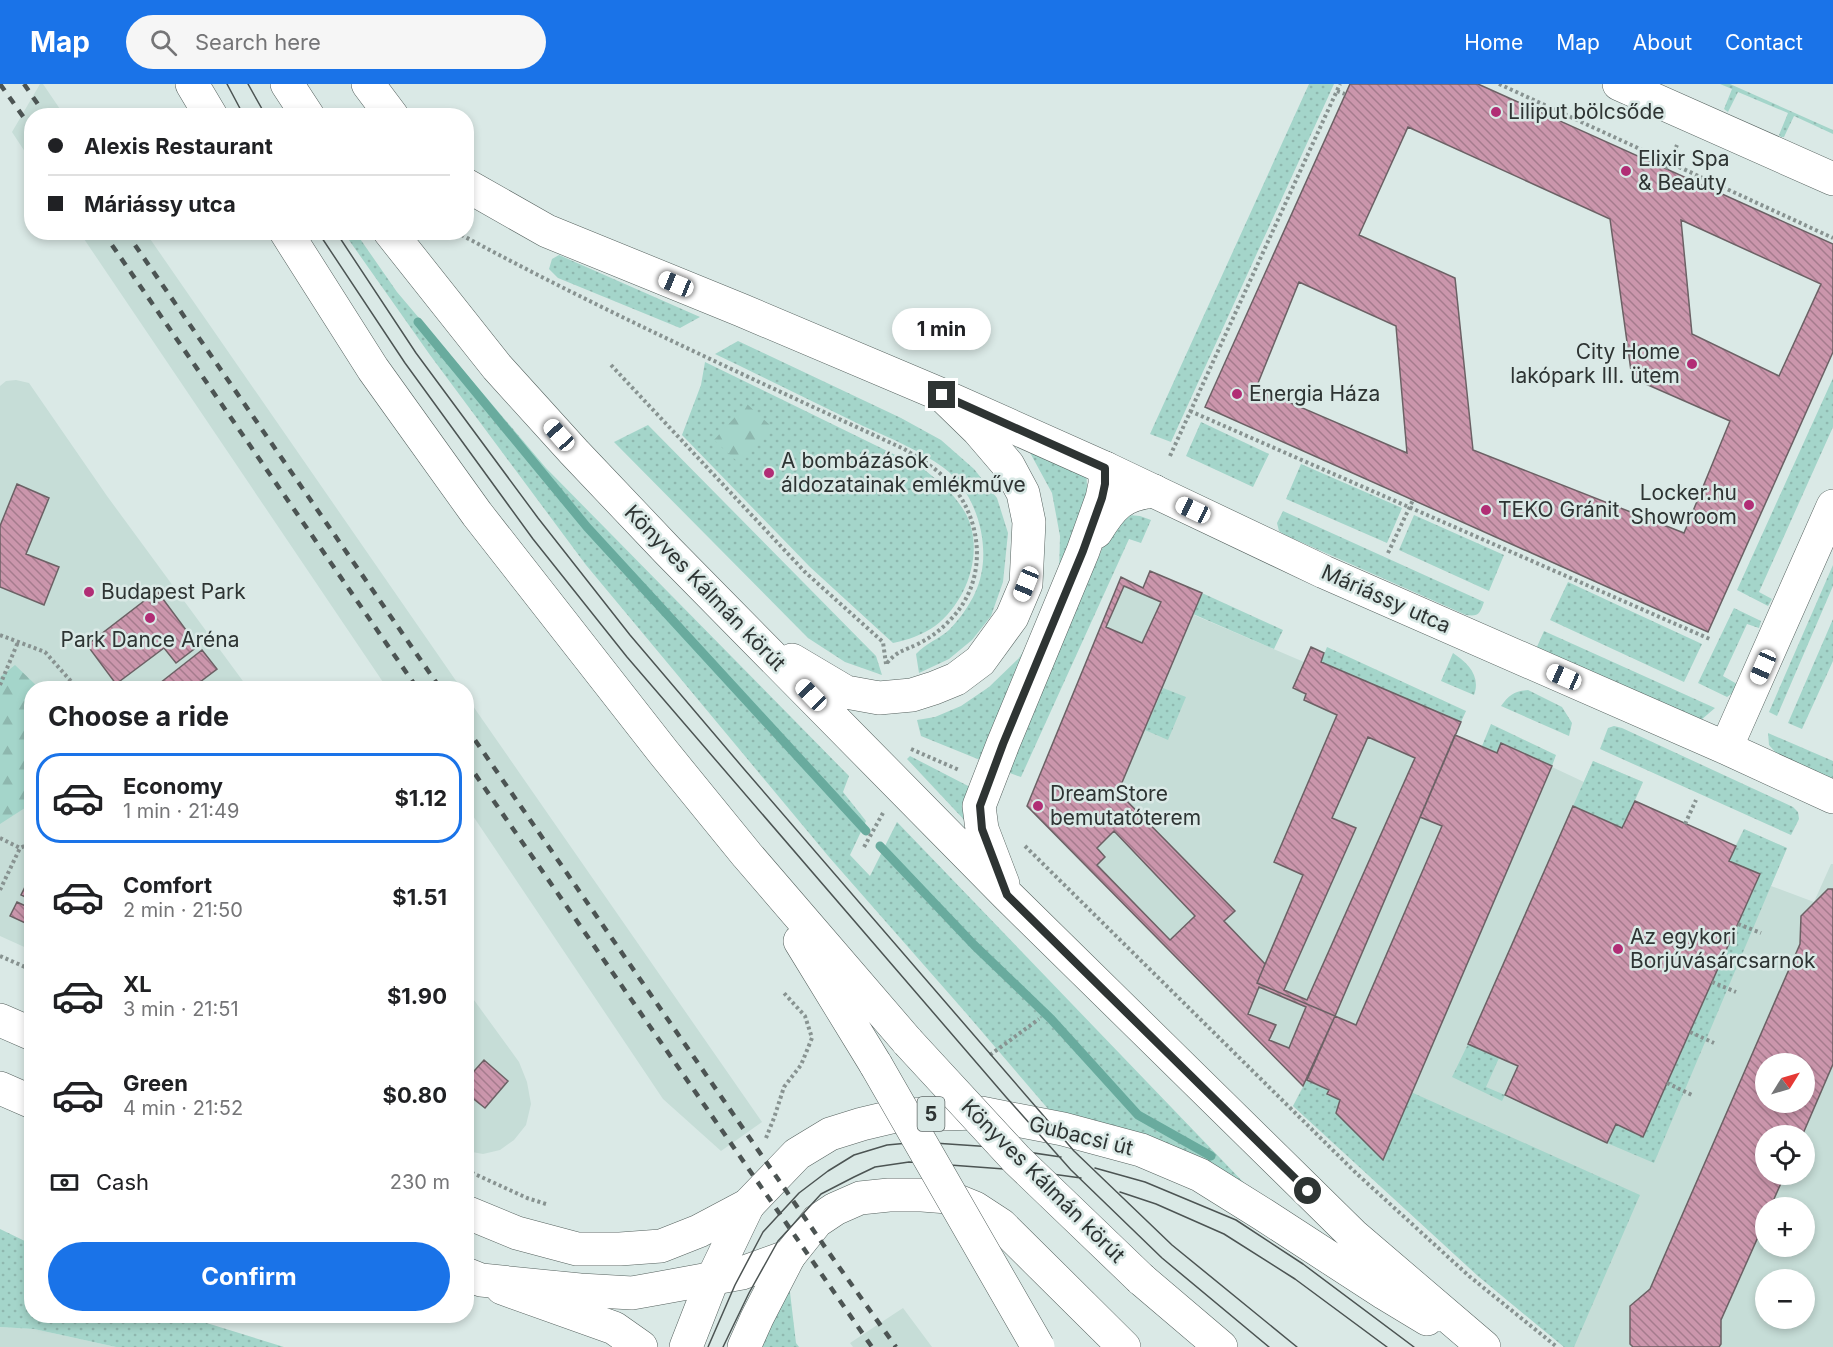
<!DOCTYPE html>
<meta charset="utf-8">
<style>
:root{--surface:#fff;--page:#f6f6f6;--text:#202124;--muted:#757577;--line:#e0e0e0;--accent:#1a73e8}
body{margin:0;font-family:Inter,sans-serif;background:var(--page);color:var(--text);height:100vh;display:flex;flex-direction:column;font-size:22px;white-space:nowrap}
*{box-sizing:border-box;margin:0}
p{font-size:20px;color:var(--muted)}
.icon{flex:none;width:33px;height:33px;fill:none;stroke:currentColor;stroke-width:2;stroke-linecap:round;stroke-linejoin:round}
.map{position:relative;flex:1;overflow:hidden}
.details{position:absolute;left:24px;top:597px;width:450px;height:642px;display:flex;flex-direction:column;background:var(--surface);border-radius:24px;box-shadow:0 3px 9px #0003}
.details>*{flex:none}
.banner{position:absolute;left:24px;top:24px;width:450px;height:132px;border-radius:24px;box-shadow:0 3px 9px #0003;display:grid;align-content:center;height:132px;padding:0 24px;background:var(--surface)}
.needle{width:39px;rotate:53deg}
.tools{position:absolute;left:1755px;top:969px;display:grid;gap:12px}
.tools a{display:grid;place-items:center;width:60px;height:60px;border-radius:50%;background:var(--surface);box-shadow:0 3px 9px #0003;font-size:30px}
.end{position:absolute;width:27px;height:27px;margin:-14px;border:8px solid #2e3433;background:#fff;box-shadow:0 0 0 3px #fff}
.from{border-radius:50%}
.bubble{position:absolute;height:42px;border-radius:21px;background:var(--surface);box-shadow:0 3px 9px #0003;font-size:20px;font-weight:700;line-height:42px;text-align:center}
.car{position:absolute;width:18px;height:36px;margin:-18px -9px;border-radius:8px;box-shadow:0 0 4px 2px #0007;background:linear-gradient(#fff 24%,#345 0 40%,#fff 0 76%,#345 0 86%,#fff 0)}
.banner b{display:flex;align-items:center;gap:21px;height:57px;font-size:22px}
.banner b+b{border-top:2px solid var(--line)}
.banner i{width:15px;height:15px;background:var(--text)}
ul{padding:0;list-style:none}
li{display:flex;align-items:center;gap:18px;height:90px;margin:0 12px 9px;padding:0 12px;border:3px solid transparent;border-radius:24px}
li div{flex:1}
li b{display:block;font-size:22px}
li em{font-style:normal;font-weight:700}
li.selected{border-color:var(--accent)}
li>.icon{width:54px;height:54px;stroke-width:1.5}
h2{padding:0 24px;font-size:27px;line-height:72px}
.pay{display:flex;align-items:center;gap:15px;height:66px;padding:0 24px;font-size:22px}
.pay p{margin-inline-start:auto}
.primary-button{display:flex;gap:12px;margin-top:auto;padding:12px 24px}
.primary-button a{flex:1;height:69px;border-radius:36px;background:var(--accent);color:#fff;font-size:24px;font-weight:700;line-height:69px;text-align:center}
header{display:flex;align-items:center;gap:36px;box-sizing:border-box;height:84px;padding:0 30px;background:var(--accent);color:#fff}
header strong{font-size:28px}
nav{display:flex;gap:33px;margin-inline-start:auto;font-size:21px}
.search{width:420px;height:54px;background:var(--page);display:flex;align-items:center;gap:15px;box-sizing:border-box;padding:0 21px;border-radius:33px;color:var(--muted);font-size:22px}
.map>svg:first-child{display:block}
.built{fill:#c6ddd7;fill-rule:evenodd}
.grass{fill:url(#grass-dots)}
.forest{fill:url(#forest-firs)}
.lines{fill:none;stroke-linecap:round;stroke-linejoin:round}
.stream{stroke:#69ab9e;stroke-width:9}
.building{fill:url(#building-back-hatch);stroke:#6c6165;stroke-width:1.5;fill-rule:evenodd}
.minor-casing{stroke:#55615e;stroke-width:34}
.major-casing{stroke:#55615e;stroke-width:34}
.path{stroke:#889391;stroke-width:4;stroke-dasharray:3 3;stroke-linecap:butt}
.minor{stroke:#fff;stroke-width:33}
.major{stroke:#fff;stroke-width:33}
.tram{stroke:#4c5453;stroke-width:1.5}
.rail{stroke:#4c5453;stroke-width:4.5;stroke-dasharray:8 8;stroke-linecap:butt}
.major-bridge-casing{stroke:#55615e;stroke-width:34;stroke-linecap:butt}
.major-bridge{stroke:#fff;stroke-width:33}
.route{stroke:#2e3433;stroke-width:8}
.poi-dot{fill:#b12d75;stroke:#dae9e6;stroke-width:2}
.labels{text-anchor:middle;stroke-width:5;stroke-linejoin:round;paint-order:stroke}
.shield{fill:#dae9e6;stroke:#626a69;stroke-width:1.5}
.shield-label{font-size:20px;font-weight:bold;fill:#2e3433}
.poi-label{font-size:21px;fill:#2e3433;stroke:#dae9e6;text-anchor:start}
.street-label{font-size:21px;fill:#2e3433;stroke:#dae9e6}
</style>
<header>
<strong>Map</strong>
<div class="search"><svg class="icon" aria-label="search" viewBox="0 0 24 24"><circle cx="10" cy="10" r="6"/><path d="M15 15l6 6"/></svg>Search here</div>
<nav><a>Home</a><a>Map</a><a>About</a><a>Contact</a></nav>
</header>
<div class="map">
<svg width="1833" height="1263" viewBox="0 0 1833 1263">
<defs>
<pattern id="grass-dots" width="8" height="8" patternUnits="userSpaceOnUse" patternTransform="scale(1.5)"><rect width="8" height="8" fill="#a4d5ca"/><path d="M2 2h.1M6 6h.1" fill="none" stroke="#8eb7ae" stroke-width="1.8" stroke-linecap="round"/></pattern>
<pattern id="forest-firs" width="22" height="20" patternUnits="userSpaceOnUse" patternTransform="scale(1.5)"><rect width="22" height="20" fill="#a4d5ca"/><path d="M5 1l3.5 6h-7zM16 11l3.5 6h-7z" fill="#8eb7ae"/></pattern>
<pattern id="building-back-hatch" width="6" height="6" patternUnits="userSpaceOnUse" patternTransform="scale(1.5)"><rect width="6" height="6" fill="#cb96ac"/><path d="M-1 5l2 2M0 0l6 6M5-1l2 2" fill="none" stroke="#a57b8d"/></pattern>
</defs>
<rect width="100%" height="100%" fill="#dae9e6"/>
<path class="built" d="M40 0H43L64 31 32 32 31 77 12 48Z
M80 149H146L461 604H387Z
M16 296 29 299 107 412 248 604H32L31 866 0 852V302L6 297Z
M1150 487 1202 509 1194 531 1304 578 1311 563 1324 569 1321 577 1461 638 1456 651 1497 669 1501 659 1584 698 1593 677 1643 698 1635 717 1735 762 1744 745 1787 764 1771 802 1814 818 1831 780H1833V1263H1564L1478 1192 1293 1022 1303 1002 1027 722 1121 493 1143 504ZM1766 980H1804V1018H1766ZM1766 1052H1804V1090H1766ZM1766 1124H1804V1162H1766ZM1766 1196H1804V1234H1766Z
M466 612 762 1038 721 1067 663 1015 467 723Z
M466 905 519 978 527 998 531 1020 526 1041 514 1056 500 1066 483 1070 467 1067Z
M903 1224 932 1263H853L850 1259Z
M0 1243 34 1245 116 1263H0Z"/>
<path class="grass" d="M1309 0H1334L1171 358 1150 350Z
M1720 0H1730L1833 46V50L1794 32 1784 53H1781L1779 51 1788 29 1738 8 1728 28 1724 25 1732 5Z
M344 149H356L397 208 546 384 849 692 843 708 866 737 850 771 870 792 897 738 1246 1101 1055 1033 966 929 829 773 586 481 430 271Z
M559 171 700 233 680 244 558 194 549 185 552 175Z
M738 257 901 334 941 356 974 385 997 414 1008 449 1003 498 991 532 972 556 949 575 919 589 916 570C926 559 939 555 949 546 959 536 969 522 975 509 994 469 979 411 944 384 921 367 890 354 863 342 814 318 765 294 715 270Z
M705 278 922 384C940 398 954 409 966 430 985 467 967 518 935 542 922 551 908 556 893 559L810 483 682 351 701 301Z
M1833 294V343L1759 508 1772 515 1768 522 1737 506Z
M1201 338 1269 370 1253 403 1186 372Z
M648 341 876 572 882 591 845 578 808 554 614 358Z
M1028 365 1086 390C1095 449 1043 539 1019 593 1007 621 997 650 985 678L921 652 917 636 935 633 961 622 989 603 1019 574 1044 535 1059 490 1060 452 1052 409Z
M1301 380 1402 424 1387 459 1286 415Z
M1283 427 1484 518C1480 529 1479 533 1466 531L1285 451 1279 447 1277 439Z
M1129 431 1140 432 1151 436 1141 459 1129 455 1021 693 1007 688 1108 451Z
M1414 431 1504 471 1489 507 1399 466Z
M1833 481V502L1777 632 1769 628Z
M1568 498 1702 560 1684 598 1550 536Z
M1202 509 1283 546 1274 565 1193 530Z
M1734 524 1761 537 1759 544 1747 540 1723 592 1737 600 1734 608 1727 613 1698 599Z
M1833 535V577L1802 645 1788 639Z
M1544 547 1715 624 1701 636 1536 565Z
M1327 563 1466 627 1461 638 1321 578Z
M1453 569C1468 579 1481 592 1474 611L1441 597Z
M1163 604 1186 613 1168 656 1145 646Z
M1528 606 1562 623 1572 639 1569 652 1501 622C1509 611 1514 607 1528 606Z
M1491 640 1556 671 1552 682 1501 659 1497 669 1482 662Z
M1614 642 1622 644 1793 723 1798 728 1799 735 1791 751 1600 665 1608 644Z
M1768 649 1833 677V695L1777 670 1769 661Z
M910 672 972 704 969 741 907 675Z
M1593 677 1643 698 1622 744 1573 722Z
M1744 745 1787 764 1654 1079 1607 1059 1616 1040 1643 1053 1758 796 1760 790 1729 777Z
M1468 960 1499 974 1486 1003 1505 1011 1502 1017 1452 993Z
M1307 996 1329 1006 1327 1011 1340 1016 1337 1029 1383 1076 1411 1008 1640 1111 1574 1263H1564L1478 1192 1293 1022Z
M0 1145 31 1160 32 1232H184L284 1263H116L34 1245 0 1243Z
M789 1200 796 1259 799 1263H761Z"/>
<path class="forest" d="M747 320 772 343 739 379 714 356Z
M15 581 39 604H32L31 720 0 740V593Z"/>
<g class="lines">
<path class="stream" d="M418 238 587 443 866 747
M880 762 974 861 1051 935 1138 1031 1211 1072"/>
</g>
<path class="building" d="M1350 0H1478L1833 160V268L1708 548 1205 323ZM1408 43 1610 135 1632 294 1730 337 1684 449 1473 366 1455 194 1359 151ZM1681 136 1821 200 1779 292 1692 250ZM1299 198 1396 242 1407 369 1256 304Z
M17 400 49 414 26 470 59 483 44 521 0 503V442Z
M1150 487 1202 509 1118 708 1235 827 1224 837 1265 880 1257 899 1335 932 1303 1002 1027 722 1121 493 1143 504Z
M1124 502 1161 518 1142 559 1106 543Z
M157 507 198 562 176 579 164 564 116 600 87 561Z
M1311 563 1324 569 1321 578 1461 638 1335 932 1257 899 1303 791 1274 778 1337 631 1304 616 1306 610 1293 604Z
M202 566 217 585 192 604H165L160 599Z
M1455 651 1497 669 1501 659 1552 682 1383 1076 1336 1029 1340 1016 1327 1010 1329 1006 1307 996 1335 932 1356 941 1442 742 1420 733Z
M1368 653 1415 674 1307 916 1284 906 1356 744 1332 734Z
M1635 717 1736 762 1729 777 1760 790 1643 1053 1616 1040 1607 1059 1505 1011 1518 982 1468 960 1573 722 1622 744Z
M1114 747 1195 832 1170 856 1097 781 1105 773 1097 764Z
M27 799 32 801V816L21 811Z
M1828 805H1833V980L1802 1052H1766V1090H1785L1770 1124H1766V1135L1721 1236V1260L1719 1263H1633L1630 1260V1222L1650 1205 1800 860 1801 832ZM1766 980H1804V1018H1766Z
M17 818 32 825V842L10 832Z
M1259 903 1306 923 1289 964 1269 956 1276 941 1248 930Z
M484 976 508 997 485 1024 466 1009V996Z"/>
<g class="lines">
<g class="minor-casing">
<path id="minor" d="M1619 0 1833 95
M946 313 1105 384 1324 488 1726 664 1833 713
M1726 664 1833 422
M502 1204 614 1244 641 1263
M686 1263 713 1194 748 1121
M744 1263 757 1234 789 1172"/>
</g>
<g class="major-casing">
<path id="major" d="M192 0 211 32
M287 0 308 32
M368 0 392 32
M466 101 547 147 741 226 942 311 978 346 1008 381 1023 409 1029 438 1026 500 1012 533 980 577 956 595 934 604 912 611 879 614 846 608 792 576
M286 148 373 285 477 430 664 669 747 771 908 958
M390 148 497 283 574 368 668 467 1007 811 1353 1151 1484 1263
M1096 448C1112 422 1122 410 1154 407
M1003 800 982 745 979 722 1003 660 1083 467 1102 414 1105 400V384
M800 857 876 981
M0 936 32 950
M0 1004 32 1018
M466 1128 517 1149 577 1165H620L661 1162 699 1147 748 1121 797 1070 830 1050 862 1040 900 1031 981 1029 1063 1045 1141 1066 1200 1091 1264 1131 1384 1209 1427 1235
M466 1190 481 1196 580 1206 632 1209 660 1204 742 1189 789 1172 817 1137 835 1125 860 1114 889 1111H922L948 1113 975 1124 1001 1141 1124 1263
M1141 1195 1221 1263"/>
</g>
<path class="path" d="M1499 0 1833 154
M1337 7 1345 10
M1666 85 1677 61
M456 148C602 227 753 295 904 365 919 374 936 384 948 397 984 435 988 497 951 535 942 545 930 554 918 560 904 567 898 566 887 579
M611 281 805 488 883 558 886 580
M1190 327 1712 556
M1170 372 1340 0
M1388 469 1413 416
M0 551 45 568 77 604
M0 601 18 558
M911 665 959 686
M1685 740 1696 716
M0 754 20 764 32 759
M1025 762 1356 1089 1469 1192 1557 1263
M864 763 883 729
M0 806 20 764
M1738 840 1761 849
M0 872 32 886
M1712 898 1736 908
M1690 948 1714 959
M990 971 1039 935
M1667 999 1692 1011
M766 1054 774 1034 784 1003 801 981 812 954 805 932 783 908
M466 1086 527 1114 546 1120"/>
<use href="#minor" class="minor"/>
<use href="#major" class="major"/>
<path class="tram" d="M227 0 244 32
M248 0 266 32
M318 148 405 279 533 455 627 573 1006 1013 1071 1086 1162 1174 1269 1263
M336 148 416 269 538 434 630 551 744 685 1074 1067 1172 1161 1297 1263
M1095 1084 1145 1098 1236 1136 1303 1180 1414 1263
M1120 1108 1156 1120 1224 1150 1295 1195 1387 1263
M708 1263 735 1201 763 1148 799 1109 828 1087 854 1071 887 1061 919 1058 993 1063 1061 1073
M723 1263 749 1209 778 1157 821 1110 854 1093 875 1083 909 1078 1030 1087 1081 1094"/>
<path class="rail" d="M0 0 32 45
M24 0 46 32
M103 148 417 604
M126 148 440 604
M466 643 827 1166 896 1263
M466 677 872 1263"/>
<g class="major-bridge-casing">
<path id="major-bridge" d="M908 958 1017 1076 1141 1195
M876 981 1038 1263"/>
</g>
<use href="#major-bridge" class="major-bridge"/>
</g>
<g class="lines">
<path class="route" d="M942 311 1105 384V400L1102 414 1083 467 1003 660 980 722 982 745 1007 811 1308 1107"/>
</g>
<g class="poi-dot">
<circle cx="1496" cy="28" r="6"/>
<circle cx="1626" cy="87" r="6"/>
<circle cx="1692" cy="280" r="6"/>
<circle cx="1237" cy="310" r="6"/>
<circle cx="769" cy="389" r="6"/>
<circle cx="1749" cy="421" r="6"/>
<circle cx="1486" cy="426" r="6"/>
<circle cx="89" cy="508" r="6"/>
<circle cx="150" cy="534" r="6"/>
<circle cx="1038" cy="722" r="6"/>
<circle cx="1618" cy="865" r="6"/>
</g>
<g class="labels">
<rect class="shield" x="917.5" y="1013" width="27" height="34" rx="4.5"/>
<g class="shield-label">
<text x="931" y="1037">5</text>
</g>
<g class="poi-label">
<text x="1508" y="35">Liliput bölcsőde</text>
<text x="1638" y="82">Elixir Spa<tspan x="1638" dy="24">&amp; Beauty</tspan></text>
<text x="1680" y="275" text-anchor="end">City Home<tspan x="1680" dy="24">lakópark III. ütem</tspan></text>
<text x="1249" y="317">Energia Háza</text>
<text x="781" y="384">A bombázások<tspan x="781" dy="24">áldozatainak emlékműve</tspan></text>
<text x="1737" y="416" text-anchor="end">Locker.hu<tspan x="1737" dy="24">Showroom</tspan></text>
<text x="1498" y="433">TEKO Gránit</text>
<text x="101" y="515">Budapest Park</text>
<text x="150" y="563" text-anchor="middle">Park Dance Aréna</text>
<text x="1050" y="717">DreamStore<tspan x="1050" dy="24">bemutatóterem</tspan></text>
<text x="1630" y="860">Az egykori<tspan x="1630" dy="24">Borjúvásárcsarnok</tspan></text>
</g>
<g class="street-label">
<text transform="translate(705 504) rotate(46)" y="7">Könyves Kálmán körút</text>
<text transform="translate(1386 515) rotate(24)" y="7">Máriássy utca</text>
<text transform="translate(1081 1052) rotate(14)" y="7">Gubacsi út</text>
<text transform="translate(1043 1097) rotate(45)" y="7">Könyves Kálmán körút</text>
</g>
</g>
</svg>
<div class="tools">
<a><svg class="needle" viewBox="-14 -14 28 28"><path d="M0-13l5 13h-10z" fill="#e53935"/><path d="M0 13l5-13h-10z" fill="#757577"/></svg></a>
<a><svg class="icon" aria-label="locate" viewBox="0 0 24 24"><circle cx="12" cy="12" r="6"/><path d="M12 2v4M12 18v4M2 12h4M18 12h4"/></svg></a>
<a>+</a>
<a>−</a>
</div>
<i class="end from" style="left:1308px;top:1107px"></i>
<i class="end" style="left:942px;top:311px"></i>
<div class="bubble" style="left:892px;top:224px;width:99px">1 min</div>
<i class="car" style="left:676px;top:200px;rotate:292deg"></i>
<i class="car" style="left:559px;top:351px;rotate:318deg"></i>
<i class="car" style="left:1193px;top:426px;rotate:295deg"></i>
<i class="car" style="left:1026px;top:500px;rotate:202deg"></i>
<i class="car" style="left:1763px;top:583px;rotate:204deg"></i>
<i class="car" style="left:1564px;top:593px;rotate:294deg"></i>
<i class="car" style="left:811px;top:611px;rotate:316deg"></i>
<div class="banner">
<b><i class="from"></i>Alexis Restaurant</b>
<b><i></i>Máriássy utca</b>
</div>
<section class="details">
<h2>Choose a ride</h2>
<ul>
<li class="selected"><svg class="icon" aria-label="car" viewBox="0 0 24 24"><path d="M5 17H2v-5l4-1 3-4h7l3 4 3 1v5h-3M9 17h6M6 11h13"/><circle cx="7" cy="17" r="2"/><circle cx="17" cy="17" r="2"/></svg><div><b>Economy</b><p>1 min · 21:49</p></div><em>$1.12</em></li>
<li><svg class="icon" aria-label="car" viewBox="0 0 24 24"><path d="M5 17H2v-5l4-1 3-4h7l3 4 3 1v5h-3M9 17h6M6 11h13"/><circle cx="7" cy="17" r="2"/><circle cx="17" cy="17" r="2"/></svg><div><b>Comfort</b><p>2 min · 21:50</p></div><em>$1.51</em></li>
<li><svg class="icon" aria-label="car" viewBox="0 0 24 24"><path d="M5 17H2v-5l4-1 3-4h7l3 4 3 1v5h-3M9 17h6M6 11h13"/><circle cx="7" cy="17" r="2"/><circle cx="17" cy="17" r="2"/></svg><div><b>XL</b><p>3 min · 21:51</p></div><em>$1.90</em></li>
<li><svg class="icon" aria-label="car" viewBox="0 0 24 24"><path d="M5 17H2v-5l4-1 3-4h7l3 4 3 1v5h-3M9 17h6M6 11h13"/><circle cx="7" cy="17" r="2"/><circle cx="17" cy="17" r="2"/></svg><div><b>Green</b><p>4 min · 21:52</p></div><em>$0.80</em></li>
</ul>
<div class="pay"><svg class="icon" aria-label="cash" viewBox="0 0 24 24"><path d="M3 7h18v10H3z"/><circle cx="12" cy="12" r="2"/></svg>Cash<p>230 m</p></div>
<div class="primary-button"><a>Confirm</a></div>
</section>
</div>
